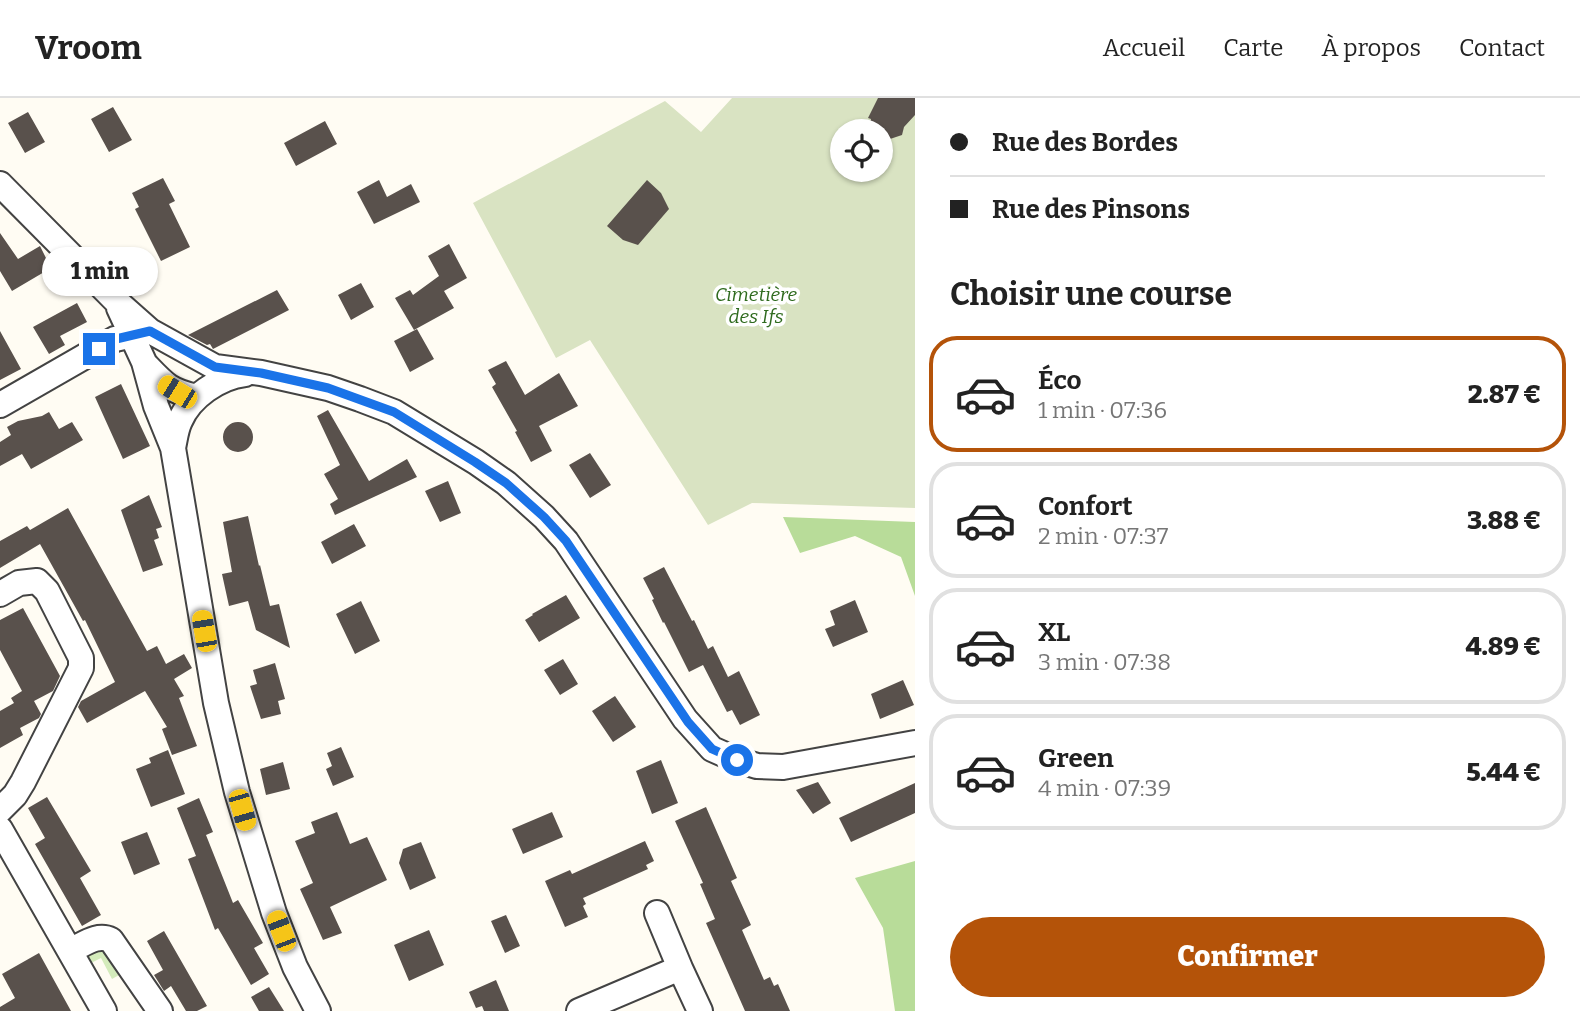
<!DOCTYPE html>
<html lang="fr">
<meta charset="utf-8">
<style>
:root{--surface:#fff;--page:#f2f2f2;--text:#222;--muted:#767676;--line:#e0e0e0;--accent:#b45309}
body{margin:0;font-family:Bitter,serif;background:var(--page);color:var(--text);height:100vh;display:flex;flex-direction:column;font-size:26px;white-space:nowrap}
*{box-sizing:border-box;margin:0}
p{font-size:23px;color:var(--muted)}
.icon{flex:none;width:38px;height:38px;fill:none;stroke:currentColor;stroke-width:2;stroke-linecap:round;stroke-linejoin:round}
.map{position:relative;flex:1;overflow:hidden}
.drawer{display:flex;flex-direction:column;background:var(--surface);width:665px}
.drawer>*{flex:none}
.top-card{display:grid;align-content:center;height:154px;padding:0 35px;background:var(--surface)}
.controls{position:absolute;left:830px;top:21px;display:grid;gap:14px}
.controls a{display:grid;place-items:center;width:63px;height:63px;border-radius:50%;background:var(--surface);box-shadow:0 2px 5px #0004;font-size:35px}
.end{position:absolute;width:32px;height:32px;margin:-16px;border:9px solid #1a73e8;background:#fff;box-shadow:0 0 0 4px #fff}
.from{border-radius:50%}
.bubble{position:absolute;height:49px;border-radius:24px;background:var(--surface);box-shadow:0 2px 5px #0004;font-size:23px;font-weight:800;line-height:49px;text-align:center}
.car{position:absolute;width:21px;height:42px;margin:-21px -10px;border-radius:9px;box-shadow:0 0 5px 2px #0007;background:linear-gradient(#f5c518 24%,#345 0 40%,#f5c518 0 76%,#345 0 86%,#f5c518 0)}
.top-card b{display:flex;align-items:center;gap:24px;height:66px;font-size:26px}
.top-card b+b{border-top:2px solid var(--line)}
.top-card i{width:18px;height:18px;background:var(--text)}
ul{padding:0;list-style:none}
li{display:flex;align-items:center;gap:21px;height:116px;margin:0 14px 10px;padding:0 21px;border:4px solid var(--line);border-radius:28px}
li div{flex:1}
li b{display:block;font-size:26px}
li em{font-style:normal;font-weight:800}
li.current{border-color:var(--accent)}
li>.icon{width:63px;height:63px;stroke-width:1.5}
h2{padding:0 35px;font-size:32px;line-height:84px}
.action{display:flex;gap:14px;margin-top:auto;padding:14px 35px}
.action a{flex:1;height:80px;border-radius:42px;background:var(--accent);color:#fff;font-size:28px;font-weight:800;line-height:80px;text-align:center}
header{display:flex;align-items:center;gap:42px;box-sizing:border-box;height:98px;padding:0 35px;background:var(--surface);border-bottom:2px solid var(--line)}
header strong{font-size:33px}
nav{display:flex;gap:38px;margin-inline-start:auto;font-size:24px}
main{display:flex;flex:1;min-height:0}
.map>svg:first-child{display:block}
.green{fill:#d4ebbb}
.forest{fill:#b8dc99}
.cemetery{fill:#d9e3c2;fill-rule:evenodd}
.building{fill:#59514c}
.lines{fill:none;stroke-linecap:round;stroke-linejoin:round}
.minor-casing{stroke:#434343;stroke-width:28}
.minor{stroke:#fff;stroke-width:24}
.route{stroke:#1a73e8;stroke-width:9}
.labels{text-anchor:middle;stroke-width:7;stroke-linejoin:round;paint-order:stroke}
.park-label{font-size:19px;font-style:italic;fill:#2e6a1d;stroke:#fff}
</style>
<header>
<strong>Vroom</strong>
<nav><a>Accueil</a><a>Carte</a><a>À propos</a><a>Contact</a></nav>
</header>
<main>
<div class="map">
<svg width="915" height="913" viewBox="0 0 915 913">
<rect width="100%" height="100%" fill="#fffcf3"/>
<path class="green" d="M100 846 126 873 112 881 101 860 87 867 85 859Z"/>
<path class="forest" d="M783 419 915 424V498L901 459 855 438 800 455Z
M915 763V913H895L883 830 855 780Z"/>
<path class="cemetery" d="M732 0H915V410L752 405 708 427 590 242 556 260 473 105 665 3 701 34ZM842 33H880V72H842Z"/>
<path class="building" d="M878 0H915V17L904 29 902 37 887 42 885 37H880V33H869L871 21 868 20Z
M113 9 132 42 109 54 91 21Z
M28 14 45 44 25 55 8 25Z
M325 23 337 46 296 68 284 45Z
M163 80 175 103 169 106 190 149 161 163 135 111 139 109 132 95Z
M379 82 387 99 411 86 420 104 374 126 357 94Z
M647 82 661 95 669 111 638 147 623 142 607 128Z
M0 135 18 161 40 148 51 170 12 193 0 173Z
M449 146 467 180 444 193 454 210 414 232 395 200 410 192 413 197 439 178 428 158Z
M361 185 374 209 351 222 338 197Z
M277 192 289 212 213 251 210 246 207 247 188 237Z
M77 205 87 224 60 238 65 247 49 256 33 229Z
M417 231 434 261 410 274 394 243Z
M0 233 21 271 0 282Z
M506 263 525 297 559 275 578 308 539 328 552 353 531 364 515 334 517 333 492 289 496 286 488 272Z
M121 286 150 348 123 361 95 299Z
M328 312 369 383 407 361 417 379 335 417 330 406 338 401 324 376 340 367 317 318Z
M49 314 59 331 72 324 83 342 31 371 22 356 0 368V344L11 337 7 329 18 323 42 318Z
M223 339a15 15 0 1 1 30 0a15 15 0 1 1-30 0Z
M590 355 611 387 590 400 569 367Z
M448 383 461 415 440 424 425 393Z
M149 397 162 429 156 431 159 440 154 442 163 467 143 474 121 412Z
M68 410 147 553 157 548 166 566 184 556 192 570 174 581 184 598 179 600 197 648 172 657 162 631 167 629 145 593 87 625 78 609 81 603 115 584 85 522 83 523 40 446 0 470V443L27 428 30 432Z
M248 418 259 468 260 467 270 508 279 506 290 550 256 532 248 503 229 508 222 476 232 474 223 424Z
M354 426 366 448 332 466 321 444Z
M664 469 692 523 694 522 708 551 713 548 728 579 739 573 760 617 740 627 732 612 727 614 703 567 689 574 664 524 663 525 652 502 654 501 643 480Z
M566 497 580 520 539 544 525 522 533 517 532 516Z
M855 502 868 534 833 549 825 531 835 527 830 513Z
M361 503 380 543 355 556 336 516Z
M23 510 60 578 53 593 34 603 41 616 39 620 20 630 23 637 0 650V613L14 605 11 600 22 593 0 552V522Z
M563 561 578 586 560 597 544 572Z
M275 565 285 601 278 603 281 616 261 621 250 588 257 586 253 572Z
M903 582 914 607 880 621 871 596Z
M615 598 636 629 613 644 592 613Z
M341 649 354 679 333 688 326 671 332 668 327 655Z
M168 652 185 696 151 709 136 671 151 665 149 660Z
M661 662 678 705 652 716 636 673Z
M283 664 290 691 266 697 260 671Z
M818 684 831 705 813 716 796 692Z
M915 685V715L851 744 839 720Z
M47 699 91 773 80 780 101 817 82 828 35 746 45 740 28 710Z
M199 700 213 734 206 737 233 805 238 802 263 845 254 850 269 876 251 887 218 830 215 832 188 761 196 758 177 710Z
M706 709 737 780 731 783 751 827 742 832 764 882 770 879 774 888 778 886 790 913H745L706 825 715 821 700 786 703 785 675 723Z
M337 714 350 746 367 739 387 782 330 809 342 835 323 842 300 791 313 785 295 743 315 735 311 724Z
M552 714 563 739 523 756 512 731Z
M147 734 160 766 134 777 121 744Z
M645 743 654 763 646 767 648 771 583 800 586 806 583 808 588 819 565 829 545 783 570 772 572 776Z
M421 744 436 780 410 792 399 765 403 751Z
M506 817 520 848 505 855 491 823Z
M429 832 444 867 409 883 394 847Z
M164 833 207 908 197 913H186L171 888 164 893 154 877 163 872 147 843Z
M39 855 71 913H0V909L15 900 2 876Z
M496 882 509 913H484L482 908 476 910 469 894Z
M269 889 284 913H259L251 899Z"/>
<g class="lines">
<g class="minor-casing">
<path id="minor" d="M0 86 115 202 150 233 215 269 261 275 328 290 360 301 394 314 476 364 506 385 544 419 566 443 685 621 712 651 737 662 757 668 783 669 915 645
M119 210 144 264 156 308 173 350 216 605 237 694 274 815 295 869 318 913
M146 267C165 287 170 293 197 299
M0 307 115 241 146 234
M173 350C175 341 176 331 180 323 190 299 219 279 245 276
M0 496 19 485 37 483 47 493 81 560V570L23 684 15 697 0 712
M0 731 104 913
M657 815 680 870
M71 852C83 847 97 835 111 842L160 913
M579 913 680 870 700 913"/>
</g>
<use href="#minor" class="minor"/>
</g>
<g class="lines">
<path class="route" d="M99 251 116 241 150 233 215 269 261 275 328 290 394 314 475 364 506 385 544 419 566 443 688 624 712 651 737 662"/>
</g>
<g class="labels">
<g class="park-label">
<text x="756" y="203">Cimetière<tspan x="756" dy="22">des Ifs</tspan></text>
</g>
</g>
</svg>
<div class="controls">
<a><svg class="icon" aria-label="locate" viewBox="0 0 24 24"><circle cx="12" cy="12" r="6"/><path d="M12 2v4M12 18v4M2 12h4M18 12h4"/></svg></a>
</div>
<i class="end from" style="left:737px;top:662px"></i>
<i class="end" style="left:99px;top:251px"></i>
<div class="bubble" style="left:42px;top:149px;width:116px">1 min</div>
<i class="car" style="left:177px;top:294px;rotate:302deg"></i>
<i class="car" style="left:204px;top:533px;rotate:350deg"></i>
<i class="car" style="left:242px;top:712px;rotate:164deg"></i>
<i class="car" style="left:281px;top:833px;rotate:339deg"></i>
</div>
<section class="drawer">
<div class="top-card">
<b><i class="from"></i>Rue des Bordes</b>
<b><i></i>Rue des Pinsons</b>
</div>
<h2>Choisir une course</h2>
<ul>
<li class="current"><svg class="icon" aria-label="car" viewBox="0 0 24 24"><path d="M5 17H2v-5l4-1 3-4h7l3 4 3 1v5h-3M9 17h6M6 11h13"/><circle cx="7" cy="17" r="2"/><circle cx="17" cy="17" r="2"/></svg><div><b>Éco</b><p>1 min · 07:36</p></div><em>2.87 €</em></li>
<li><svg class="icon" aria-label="car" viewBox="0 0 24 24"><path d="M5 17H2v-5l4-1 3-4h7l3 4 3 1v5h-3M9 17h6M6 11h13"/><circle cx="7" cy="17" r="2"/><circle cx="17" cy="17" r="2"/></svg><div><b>Confort</b><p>2 min · 07:37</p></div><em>3.88 €</em></li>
<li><svg class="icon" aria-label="car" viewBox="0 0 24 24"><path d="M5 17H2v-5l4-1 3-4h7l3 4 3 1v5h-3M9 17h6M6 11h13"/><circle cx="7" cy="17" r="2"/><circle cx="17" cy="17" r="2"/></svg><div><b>XL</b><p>3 min · 07:38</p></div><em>4.89 €</em></li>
<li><svg class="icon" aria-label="car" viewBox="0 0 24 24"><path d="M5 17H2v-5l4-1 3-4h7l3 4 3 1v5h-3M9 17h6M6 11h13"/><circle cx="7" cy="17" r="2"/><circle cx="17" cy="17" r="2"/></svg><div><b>Green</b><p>4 min · 07:39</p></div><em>5.44 €</em></li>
</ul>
<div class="action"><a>Confirmer</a></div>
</section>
</main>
